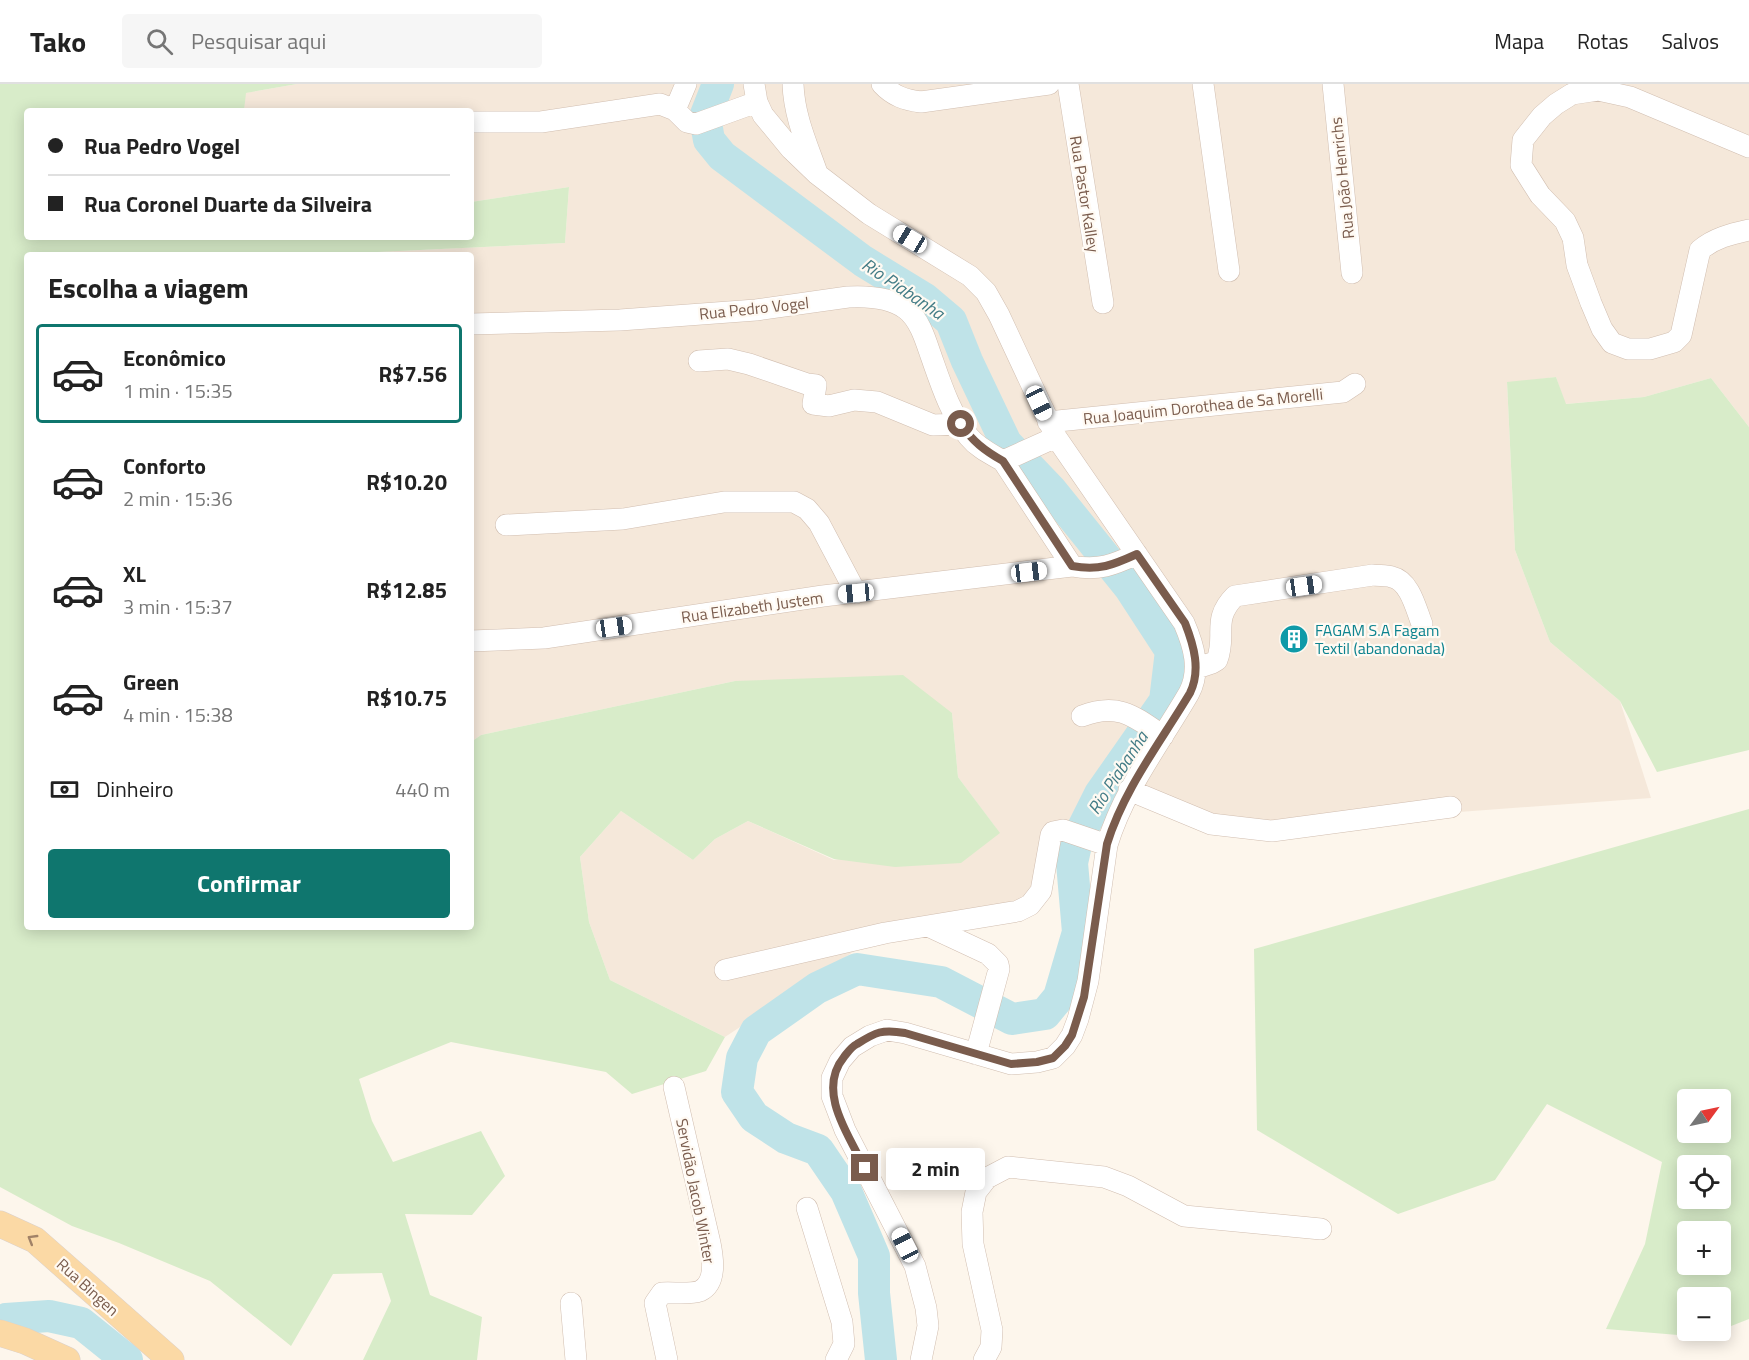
<!DOCTYPE html>
<html lang="pt">
<meta charset="utf-8">
<style>
:root{--surface:#fff;--page:#f6f6f6;--text:#222;--muted:#767676;--line:#e0e0e0;--accent:#0f766e}
body{margin:0;font-family:"Titillium Web",sans-serif;background:var(--page);color:var(--text);height:100vh;display:flex;flex-direction:column;font-size:22px;white-space:nowrap}
*{box-sizing:border-box;margin:0}
p{font-size:20px;color:var(--muted)}
.icon{flex:none;width:33px;height:33px;fill:none;stroke:currentColor;stroke-width:2;stroke-linecap:round;stroke-linejoin:round}
.map{position:relative;flex:1;overflow:hidden}
.sheet{position:absolute;left:24px;top:168px;width:450px;height:678px;display:flex;flex-direction:column;background:var(--surface);border-radius:6px;box-shadow:0 3px 15px #0003}
.sheet>*{flex:none}
.banner{position:absolute;left:24px;top:24px;width:450px;height:132px;border-radius:6px;box-shadow:0 3px 15px #0003;display:grid;align-content:center;height:132px;padding:0 24px;background:var(--surface)}
.needle{width:39px;rotate:57deg}
.tools{position:absolute;left:1677px;top:1005px;display:grid;gap:12px}
.tools a{display:grid;place-items:center;width:54px;height:54px;border-radius:6px;background:var(--surface);box-shadow:0 3px 15px #0003;font-size:30px}
.end{position:absolute;width:27px;height:27px;margin:-14px;border:8px solid #7a5c4d;background:#fff;box-shadow:0 0 0 3px #fff}
.from{border-radius:50%}
.bubble{position:absolute;height:42px;border-radius:6px;background:var(--surface);box-shadow:0 3px 15px #0003;font-size:20px;font-weight:700;line-height:42px;text-align:center}
.car{position:absolute;width:18px;height:36px;margin:-18px -9px;border-radius:8px;box-shadow:0 0 4px 2px #0007;background:linear-gradient(#fff 24%,#345 0 40%,#fff 0 76%,#345 0 86%,#fff 0)}
.banner b{display:flex;align-items:center;gap:21px;height:57px;font-size:22px}
.banner b+b{border-top:2px solid var(--line)}
.banner i{width:15px;height:15px;background:var(--text)}
ul{padding:0;list-style:none}
li{display:flex;align-items:center;gap:18px;height:99px;margin:0 12px 9px;padding:0 12px;border:3px solid transparent;border-radius:6px}
li div{flex:1}
li b{display:block;font-size:22px}
li em{font-style:normal;font-weight:700}
li.selected{border-color:var(--accent)}
li>.icon{width:54px;height:54px;stroke-width:1.5}
h2{padding:0 24px;font-size:27px;line-height:72px}
.pay{display:flex;align-items:center;gap:15px;height:66px;padding:0 24px;font-size:22px}
.pay p{margin-inline-start:auto}
.button{display:flex;gap:12px;margin-top:auto;padding:12px 24px}
.button a{flex:1;height:69px;border-radius:6px;background:var(--accent);color:#fff;font-size:24px;font-weight:700;line-height:69px;text-align:center}
header{display:flex;align-items:center;gap:36px;box-sizing:border-box;height:84px;padding:0 30px;background:var(--surface);border-bottom:2px solid var(--line)}
header strong{font-size:28px}
nav{display:flex;gap:33px;margin-inline-start:auto;font-size:21px}
.search{width:420px;height:54px;background:var(--page);display:flex;align-items:center;gap:15px;box-sizing:border-box;padding:0 21px;border-radius:6px;color:var(--muted);font-size:22px}
.map>svg:first-child{display:block}
.residential{fill:#f5e8da}
.green{fill:#d8ecc9;fill-rule:evenodd}
.lines{fill:none;stroke-linecap:round;stroke-linejoin:round}
.river{stroke:#bfe3e8;stroke-width:32}
.minor-casing{stroke:#d1beb0;stroke-width:22}
.major-casing{stroke:#dad1cd;stroke-width:27}
.minor{stroke:#fff;stroke-width:21}
.major{stroke:#fbd9a5;stroke-width:26}
.oneway{stroke:#a18267}
.route{stroke:#7a5c4d;stroke-width:8}
.labels{text-anchor:middle;stroke-width:4.5;stroke-linejoin:round;paint-order:stroke}
.street-label{font-size:16px;fill:#7a5c4d;stroke:#fffaf3}
.culture-label{font-size:16px;fill:#0d838f;stroke:#fffaf3;text-anchor:start}
.water-label{font-size:18px;font-style:italic;fill:#437c86;stroke:#fffaf3}
</style>
<header>
<strong>Tako</strong>
<div class="search"><svg class="icon" aria-label="search" viewBox="0 0 24 24"><circle cx="10" cy="10" r="6"/><path d="M15 15l6 6"/></svg>Pesquisar aqui</div>
<nav><a>Mapa</a><a>Rotas</a><a>Salvos</a></nav>
</header>
<div class="map">
<svg width="1749" height="1276" viewBox="0 0 1749 1276">
<rect width="100%" height="100%" fill="#fdf6ec"/>
<path class="residential" d="M297 0H1749V343L1711 294 1644 313 1565 320 1556 293 1507 299 1515 466 1550 558 1620 617 1651 714 1459 728 1271 750 1133 709 1116 749 1057 736 1039 807 1017 825 883 848 725 953 610 896 589 838 580 773 621 727 693 776 715 755 748 737 834 776 996 744 958 693 952 629 735 597 481 651 471 658V171H314L565 159 569 103 471 118V27H244L245 9Z"/>
<path class="green" d="M0 0H297L246 9 244 27H27V153H471V118L569 103 565 159 314 171H27V843H471V658L481 651 735 597 903 591 952 629 958 693 1000 749 961 779 895 783 834 775 748 737 715 755 693 776 621 727 580 773 589 838 610 896 725 953 706 987 632 1010 606 988 451 958 359 995 372 1037 393 1078 481 1047 505 1092 472 1131 405 1130 430 1211 482 1233 477 1276H363L391 1217 382 1189 333 1190 291 1262 210 1197 119 1159 72 1142 0 1103Z
M1556 293 1566 320 1644 313 1711 294 1749 343V666L1657 688 1620 617 1550 558 1515 466 1507 298Z
M1749 725V1235L1721 1246 1720 1214H1688V1246L1718 1247 1702 1253 1606 1245 1645 1160 1662 1078 1547 1020 1495 1096 1398 1130 1257 1046 1254 865ZM1688 1016H1720V1048H1688ZM1688 1082H1720V1114H1688ZM1688 1148H1720V1180H1688Z"/>
<g class="lines">
<path class="river" d="M718 0 705 33 709 56 722 72 863 177 925 215 951 237 967 277 1006 359 1051 406 1130 504 1171 567 1165 617 1100 710 1077 756 1072 779 1078 848 1059 913 1045 930 1012 935 941 898 857 885 817 904 756 947 742 974 737 1008 754 1033 786 1054 818 1066 846 1107 874 1172V1209L881 1276
M0 1238 6 1235 49 1232 81 1239 127 1276"/>
<g class="minor-casing">
<path id="minor" d="M754 0 757 18 763 31 791 65 817 90 869 130 970 192 986 208 999 231 1056 353 1184 539C1194 562 1201 586 1189 609 1160 659 1124 705 1107 761L1088 897 1078 935 1072 951 1065 962 1053 974 1037 978 1011 980 905 949 887 946 870 952 852 963 840 977 832 994V1012L845 1046 915 1182 926 1224 928 1242 921 1276
M793 0C794 31 806 58 816 86
M882 0C893 12 905 16 921 18L1049 0
M1068 0 1103 219
M1203 0 1229 187
M1333 0 1352 189
M675 26 686 0
M471 38H541L660 20 675 26 687 38 696 40 757 18
M1749 63 1630 13 1598 6 1572 10 1556 20 1542 32 1523 56 1521 81 1540 111 1565 137 1573 154 1577 181 1591 219 1602 245 1612 259 1628 265H1650L1674 258 1681 251 1700 166C1714 154 1731 150 1749 146
M471 240 620 236 756 226 848 213C867 212 890 213 906 225 919 235 925 254 930 269 940 297 950 330 969 353 978 364 991 370 1003 377L1072 482
M699 277 728 275 749 280 807 300 816 301 813 320 829 322 854 316 877 318 933 341 961 340
M1048 338 1343 308 1355 300
M1003 377 1056 353
M506 441 623 435 724 418H794L807 425 819 439 856 509
M471 557 544 554 823 512 1072 482C1099 487 1113 481 1137 470
M1197 584 1212 579 1217 576C1227 551 1211 536 1235 512L1373 491C1379 492 1386 491 1392 493 1410 497 1416 525 1422 540
M1082 632C1118 618 1134 632 1163 652
M1129 706 1211 740 1272 747 1451 723
M928 842 988 870 998 880 999 885 976 970
M725 886 885 849 1018 827 1030 821 1041 807 1051 751 1053 748 1063 746 1107 761
M807 1124 842 1238 844 1260 836 1276
M571 1219 576 1276
M667 1276 655 1219 662 1209C673 1208 689 1211 700 1207 717 1199 713 1174 710 1159L674 1003
M984 1276 991 1263 992 1246 973 1160 972 1128 976 1108 987 1094 1008 1083 1104 1093 1128 1102 1184 1132 1321 1145"/>
</g>
<g class="major-casing">
<path id="major" d="M0 1140 35 1156 171 1276
M0 1249 25 1257 67 1276"/>
</g>
<use href="#minor" class="minor"/>
<use href="#major" class="major"/>
</g>
<defs><path id="oneway-chevron" d="M-2-3.5L2.5 0L-2 3.5" fill="none" stroke-width="1.6" stroke-linecap="round" stroke-linejoin="round" transform="scale(1.5)"/></defs>
<use class="oneway" href="#oneway-chevron" transform="translate(32 1155) rotate(-149)"/>
<g class="lines">
<path class="route" d="M865 1084C849 1052 816 1007 844 973 848 968 851 963 857 960 876 948 882 945 905 949L1011 980 1037 978 1053 974 1065 962 1072 951 1084 913 1107 760C1124 705 1160 659 1190 609 1201 586 1194 562 1185 539L1137 470C1113 481 1099 487 1072 482L1003 377C985 367 972 357 961 340"/>
</g>
<defs>
<g id="building-disc" transform="scale(1.5)"><circle r="9.5" fill="#0f9aa8" stroke="#fffaf3"/><path d="M-4-6H4V6H1V3H-1V6H-4ZM-2.5-4.3h1.7v1.8h-1.7ZM.8-4.3h1.7v1.8H.8ZM-2.5-1h1.7V.8h-1.7ZM.8-1h1.7V.8H.8Z" fill="#fff"/></g>
</defs>
<g fill-rule="evenodd">
<use href="#building-disc" x="1294" y="555"/>
</g>
<g class="labels">
<g class="street-label">
<text transform="translate(1342 94) rotate(-96)" y="6">Rua João Henrichs</text>
<text transform="translate(1085 110) rotate(81)" y="6">Rua Pastor Kalley</text>
<text transform="translate(754 224) rotate(-6)" y="6">Rua Pedro Vogel</text>
<text transform="translate(1203 322) rotate(-6)" y="6">Rua Joaquim Dorothea de Sa Morelli</text>
<text transform="translate(752 523) rotate(-8)" y="6">Rua Elizabeth Justem</text>
<text transform="translate(696 1107) rotate(79)" y="6">Servidão Jacob Winter</text>
<text transform="translate(88 1203) rotate(42)" y="6">Rua Bingen</text>
</g>
<g class="culture-label">
<text x="1315" y="552">FAGAM S.A Fagam<tspan x="1315" dy="18">Textil (abandonada)</tspan></text>
</g>
<g class="water-label">
<text transform="translate(903 205) rotate(34)" y="6">Rio Piabanha</text>
<text transform="translate(1118 689) rotate(-57)" y="6">Rio Piabanha</text>
</g>
</g>
</svg>
<div class="tools">
<a><svg class="needle" viewBox="-14 -14 28 28"><path d="M0-13l5 13h-10z" fill="#e53935"/><path d="M0 13l5-13h-10z" fill="#767676"/></svg></a>
<a><svg class="icon" aria-label="locate" viewBox="0 0 24 24"><circle cx="12" cy="12" r="6"/><path d="M12 2v4M12 18v4M2 12h4M18 12h4"/></svg></a>
<a>+</a>
<a>−</a>
</div>
<i class="end from" style="left:961px;top:340px"></i>
<i class="end" style="left:865px;top:1084px"></i>
<div class="bubble" style="left:886px;top:1064px;width:99px">2 min</div>
<i class="car" style="left:910px;top:155px;rotate:301deg"></i>
<i class="car" style="left:1039px;top:319px;rotate:155deg"></i>
<i class="car" style="left:1029px;top:488px;rotate:83deg"></i>
<i class="car" style="left:1304px;top:502px;rotate:82deg"></i>
<i class="car" style="left:856px;top:509px;rotate:265deg"></i>
<i class="car" style="left:614px;top:543px;rotate:82deg"></i>
<i class="car" style="left:905px;top:1161px;rotate:333deg"></i>
<div class="banner">
<b><i class="from"></i>Rua Pedro Vogel</b>
<b><i></i>Rua Coronel Duarte da Silveira</b>
</div>
<section class="sheet">
<h2>Escolha a viagem</h2>
<ul>
<li class="selected"><svg class="icon" aria-label="car" viewBox="0 0 24 24"><path d="M5 17H2v-5l4-1 3-4h7l3 4 3 1v5h-3M9 17h6M6 11h13"/><circle cx="7" cy="17" r="2"/><circle cx="17" cy="17" r="2"/></svg><div><b>Econômico</b><p>1 min · 15:35</p></div><em>R$7.56</em></li>
<li><svg class="icon" aria-label="car" viewBox="0 0 24 24"><path d="M5 17H2v-5l4-1 3-4h7l3 4 3 1v5h-3M9 17h6M6 11h13"/><circle cx="7" cy="17" r="2"/><circle cx="17" cy="17" r="2"/></svg><div><b>Conforto</b><p>2 min · 15:36</p></div><em>R$10.20</em></li>
<li><svg class="icon" aria-label="car" viewBox="0 0 24 24"><path d="M5 17H2v-5l4-1 3-4h7l3 4 3 1v5h-3M9 17h6M6 11h13"/><circle cx="7" cy="17" r="2"/><circle cx="17" cy="17" r="2"/></svg><div><b>XL</b><p>3 min · 15:37</p></div><em>R$12.85</em></li>
<li><svg class="icon" aria-label="car" viewBox="0 0 24 24"><path d="M5 17H2v-5l4-1 3-4h7l3 4 3 1v5h-3M9 17h6M6 11h13"/><circle cx="7" cy="17" r="2"/><circle cx="17" cy="17" r="2"/></svg><div><b>Green</b><p>4 min · 15:38</p></div><em>R$10.75</em></li>
</ul>
<div class="pay"><svg class="icon" aria-label="cash" viewBox="0 0 24 24"><path d="M3 7h18v10H3z"/><circle cx="12" cy="12" r="2"/></svg>Dinheiro<p>440 m</p></div>
<div class="button"><a>Confirmar</a></div>
</section>
</div>
